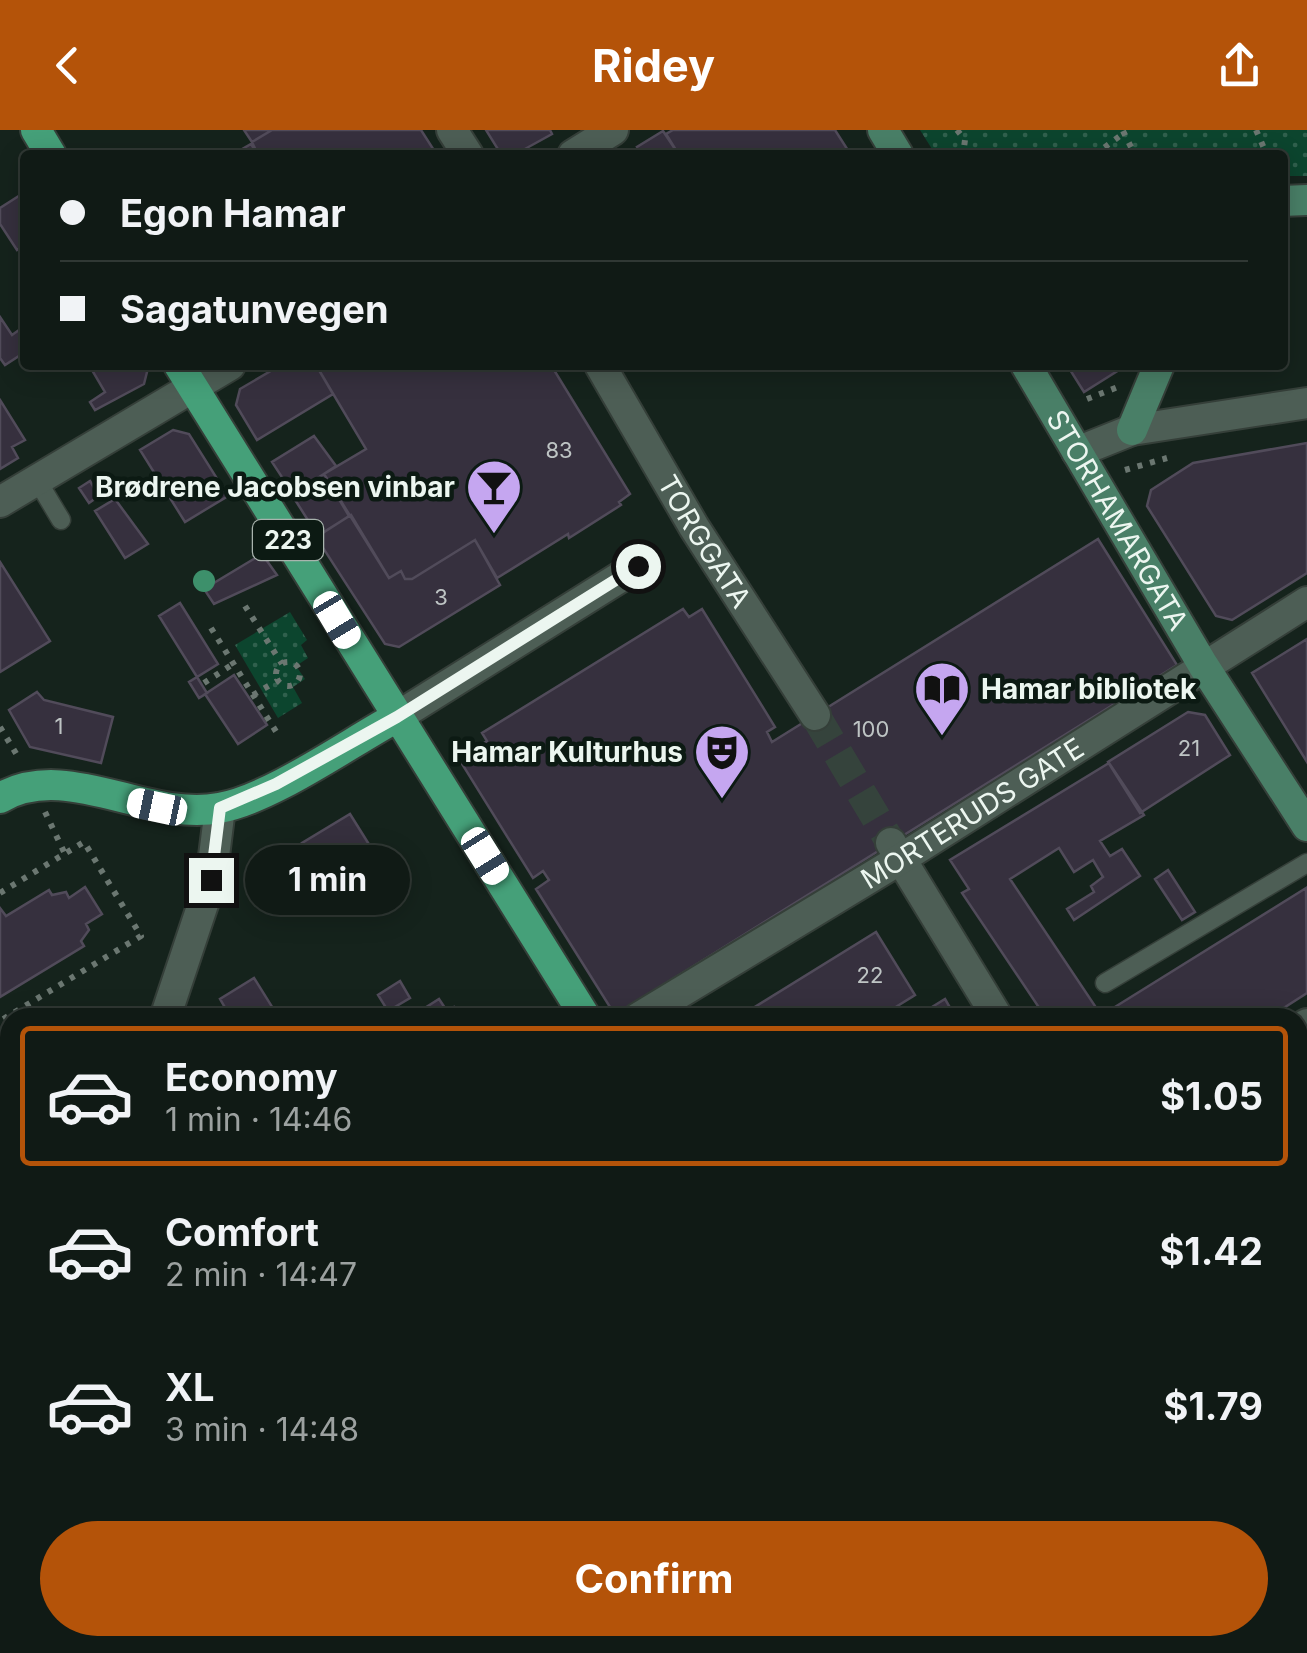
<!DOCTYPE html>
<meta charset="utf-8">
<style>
:root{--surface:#101a15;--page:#19231e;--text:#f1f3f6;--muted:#9ca1a0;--line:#303834;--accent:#b45309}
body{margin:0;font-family:Inter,sans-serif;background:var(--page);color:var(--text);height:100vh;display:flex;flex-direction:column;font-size:38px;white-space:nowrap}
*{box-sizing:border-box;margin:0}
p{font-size:32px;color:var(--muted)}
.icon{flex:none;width:55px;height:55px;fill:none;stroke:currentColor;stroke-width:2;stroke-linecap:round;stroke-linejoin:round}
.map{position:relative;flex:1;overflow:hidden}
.drawer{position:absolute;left:0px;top:878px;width:1308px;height:648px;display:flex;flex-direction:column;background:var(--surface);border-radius:30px 30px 0 0;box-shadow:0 5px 25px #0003,0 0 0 2px var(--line)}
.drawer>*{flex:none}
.banner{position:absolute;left:20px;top:20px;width:1268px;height:220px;border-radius:10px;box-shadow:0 5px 25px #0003,0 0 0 2px var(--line);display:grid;align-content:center;height:220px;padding:0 40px;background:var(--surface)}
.end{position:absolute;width:45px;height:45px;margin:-22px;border:12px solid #ecf6f0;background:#111;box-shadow:0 0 0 5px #111}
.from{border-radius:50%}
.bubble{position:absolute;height:70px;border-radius:35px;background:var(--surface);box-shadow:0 5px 25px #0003,0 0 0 2px var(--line);font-size:32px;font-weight:700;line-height:70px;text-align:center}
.car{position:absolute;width:30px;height:60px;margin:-30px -15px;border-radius:12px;box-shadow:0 0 8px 2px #0007;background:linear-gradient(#fff 24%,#345 0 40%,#fff 0 76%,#345 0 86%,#fff 0)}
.banner b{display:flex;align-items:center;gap:35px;height:95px;font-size:38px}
.banner b+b{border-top:2px solid var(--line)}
.banner i{width:25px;height:25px;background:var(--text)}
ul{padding:18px 0 0;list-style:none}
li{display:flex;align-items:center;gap:30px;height:140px;margin:0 20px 15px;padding:0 20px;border:5px solid transparent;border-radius:10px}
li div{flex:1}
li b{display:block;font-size:38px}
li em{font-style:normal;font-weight:700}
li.active{border-color:var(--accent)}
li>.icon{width:90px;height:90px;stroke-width:1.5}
.primary-button{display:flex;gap:20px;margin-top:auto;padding:20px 40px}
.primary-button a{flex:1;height:115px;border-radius:60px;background:var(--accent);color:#fff;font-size:40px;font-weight:700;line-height:115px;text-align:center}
header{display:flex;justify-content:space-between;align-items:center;height:130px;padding:0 40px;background:var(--accent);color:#fff;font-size:45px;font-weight:700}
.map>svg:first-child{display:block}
.park{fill:url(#park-dots)}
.building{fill:#36303e;stroke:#514b5a;stroke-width:2.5}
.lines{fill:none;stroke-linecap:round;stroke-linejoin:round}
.street-tunnel{stroke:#35433c;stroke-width:30;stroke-dasharray:30 15;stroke-linecap:butt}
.lane-casing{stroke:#353f39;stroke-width:21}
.street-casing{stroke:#353f39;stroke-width:34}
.secondary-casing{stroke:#353f39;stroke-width:34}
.primary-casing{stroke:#353f39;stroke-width:34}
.path{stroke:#6b7771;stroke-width:6;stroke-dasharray:5 8;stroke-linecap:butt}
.lane{stroke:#4d5e55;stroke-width:18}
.street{stroke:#4d5e55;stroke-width:30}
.secondary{stroke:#497f67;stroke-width:30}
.primary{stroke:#45a079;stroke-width:30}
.tree{fill:#3d906b}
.route{stroke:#ecf6f0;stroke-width:12}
.labels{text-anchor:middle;stroke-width:9;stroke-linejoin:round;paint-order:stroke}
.number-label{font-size:22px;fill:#bec4c4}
.shield{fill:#0c1a13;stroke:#a9b4ae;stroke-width:2.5}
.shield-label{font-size:25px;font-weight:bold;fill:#ecf6f0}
.poi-label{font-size:28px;font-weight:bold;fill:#ecf6f0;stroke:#0c1a13;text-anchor:end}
.street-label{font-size:28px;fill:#ecf6f0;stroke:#0c1a13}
</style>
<header><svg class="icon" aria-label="back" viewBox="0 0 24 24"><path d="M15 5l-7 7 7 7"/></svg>Ridey<svg class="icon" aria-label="share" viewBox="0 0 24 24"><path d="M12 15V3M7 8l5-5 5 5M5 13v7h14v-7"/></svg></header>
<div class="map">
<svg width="1307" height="1523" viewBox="0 0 1307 1523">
<defs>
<pattern id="park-dots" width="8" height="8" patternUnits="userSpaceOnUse" patternTransform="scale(2.5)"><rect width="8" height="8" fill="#0c452e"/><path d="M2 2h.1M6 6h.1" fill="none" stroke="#30604d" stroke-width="1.8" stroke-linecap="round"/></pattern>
</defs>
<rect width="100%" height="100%" fill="#15231c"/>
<path class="park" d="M920 0H1307V46H1283L1282 25H988L932 19Z
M290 482 307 510 301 515 308 528 296 536 305 549 293 557 302 573 278 588 235 515Z
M1307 932V1262L1298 1246V938Z"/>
<path class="building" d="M244 0H272L252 12Z
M272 0H421L437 25H258L252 12Z
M486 0H550L552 4 514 25 499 21Z
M673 0H835L851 25H679L666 4Z
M663 1 679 25H642L637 17Z
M251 14 258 25H232Z
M25 62V115L17 120 0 94V78Z
M0 187 12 205 19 200 25 209V222L5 235 0 228Z
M89 235H147L148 238 144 254 95 280 90 272 105 262Z
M281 235H316L333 264 257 310 236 275 240 259Z
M316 235H551L630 364 619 372 621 375 569 408 568 404 497 448 475 410 412 449H405L401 441 389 448 324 344 366 319Z
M1067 235H1127L1084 262Z
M0 270 25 310 12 317 18 328 0 339Z
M173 300 189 304 228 366 185 392 140 320Z
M314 306 336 336 293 364 272 332Z
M1307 313V443L1232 490 1216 486 1147 376 1151 360 1193 333Z
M324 344 349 386 318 406 292 365Z
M90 351 99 366 89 373 79 358Z
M115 369 148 414 125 428 95 381Z
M351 385 389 448 401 441 405 449H412L475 410 500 455 399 517 385 514 316 407Z
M1098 409 1177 535 615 885 536 759 549 750 543 741 533 748 459 629 487 611 482 603 683 479 689 487 702 479 775 597 767 602 772 612Z
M262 424 277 445 214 474 204 459Z
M0 432 50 511 0 542Z
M180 473 218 534 197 547 159 486Z
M1307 509V632L1252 543Z
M234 545 267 595 238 614 205 564Z
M197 547 207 563 199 568 189 552Z
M37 562 44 570 113 587 101 633 30 617 9 580Z
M1188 582 1205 585 1230 625 1140 683 1108 632Z
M1109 633 1144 685 1100 711 1110 726 1122 719 1140 746 1074 790 1067 779 1094 762 1091 756 1103 747 1093 730 1074 742 1059 718 1010 749 1103 888H1038L1042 882 962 763 969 759 950 730Z
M350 684 375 724 369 728 381 747 351 766 339 746 327 754 302 713Z
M1168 740 1195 782 1182 790 1155 749Z
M85 757 102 784 86 794 89 800 81 811 84 816 0 867V778L6 786 49 760 52 765 66 762 69 768Z
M1306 758 1307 863 1268 888 1102 885Z
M876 802 915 865 878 888H737Z
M254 848 279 888H231L220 869Z
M400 851 410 868 388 881 378 865Z
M439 869 447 881 454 877 460 888H409Z
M945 869 956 888H927L924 882Z
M0 1166 5 1175 10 1172V1231L0 1237Z
M10 1244V1281L0 1287V1250Z
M1307 1437V1479L1298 1484V1443Z
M135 1515H192L180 1523H146Z
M384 1515 389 1523H368L381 1515Z
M602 1515H647L635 1523H607Z
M660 1515H690L695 1523H665Z
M722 1515H811L798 1523H727Z
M856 1515H879L867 1523Z
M1039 1515H1156L1143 1523H1029Z
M1185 1515H1253L1246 1523H1190Z"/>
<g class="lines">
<path class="street-tunnel" d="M815 585 891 713"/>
<g class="lane-casing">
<path id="lane" d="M37 350 61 390
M1105 853 1307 733
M0 1476 10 1471
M1278 1523 1291 1515"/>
</g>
<g class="street-casing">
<g id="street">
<path d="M452 0 468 25"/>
<path d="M573 25 613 0"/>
<path id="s1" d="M600 235 694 397 815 585"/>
<path d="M1077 322 1132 300 1307 273"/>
<path d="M0 372 230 235"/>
<path d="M397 587 638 436"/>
<path d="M891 713 998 888"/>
<path d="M165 888 211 750 220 678"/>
<path id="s2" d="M638 888 899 730 1307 472"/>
<path d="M1298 900 1307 894"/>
<path d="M0 1047 10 1034"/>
<path d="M1298 1325 1307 1319"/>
<path d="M0 1352 10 1368"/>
<path d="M1298 1369 1307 1384"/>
<path d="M102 1515 107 1523"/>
<path d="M540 1515 545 1523"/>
<path d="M296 1523 309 1515"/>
</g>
</g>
<g class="secondary-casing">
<g id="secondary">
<path d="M883 0 898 25"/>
<path d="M1282 71 1307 70"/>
<path id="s3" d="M1026 235 1203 535 1307 696"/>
<path d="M1132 300 1159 235"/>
</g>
</g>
<g class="primary-casing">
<path id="primary" d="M36 0 51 25
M179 235 586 888
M0 668C66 629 148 692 219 678 271 669 349 613 397 587
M971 1515 975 1523"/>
</g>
<path class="path" d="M957 0 965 10 963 25
M1256 0 1267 25
M1123 1 1135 25
M1094 25 1124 3
M1087 269 1118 257
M1125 340 1167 328
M245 476 282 534
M211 498 277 603
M276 544a12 12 0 1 1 24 0a12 12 0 1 1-24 0Z
M204 553 233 534
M253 565 277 551
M0 597 20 630
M45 682 65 724
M0 763 84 712 141 806 0 891
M1298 1098 1307 1099
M1298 1206 1307 1159"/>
<use href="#lane" class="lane"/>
<use href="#street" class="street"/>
<use href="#secondary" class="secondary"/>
<use href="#primary" class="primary"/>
</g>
<circle class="tree" cx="204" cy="451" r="11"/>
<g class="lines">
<path class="route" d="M211 750 220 678 276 654 397 587 638 436"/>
</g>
<defs>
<g id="bar-pin" transform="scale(2.875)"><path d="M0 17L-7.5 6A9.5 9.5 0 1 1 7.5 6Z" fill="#c5a6f0" stroke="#0c1a13"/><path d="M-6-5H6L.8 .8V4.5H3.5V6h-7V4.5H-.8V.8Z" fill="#111"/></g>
<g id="library-pin" transform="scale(2.875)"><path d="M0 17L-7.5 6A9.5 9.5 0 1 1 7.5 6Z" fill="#c5a6f0" stroke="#0c1a13"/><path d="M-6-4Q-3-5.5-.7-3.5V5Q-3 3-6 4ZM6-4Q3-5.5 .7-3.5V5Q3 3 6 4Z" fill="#111"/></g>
<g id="theatre-pin" transform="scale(2.875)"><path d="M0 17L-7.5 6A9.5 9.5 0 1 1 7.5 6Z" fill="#c5a6f0" stroke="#0c1a13"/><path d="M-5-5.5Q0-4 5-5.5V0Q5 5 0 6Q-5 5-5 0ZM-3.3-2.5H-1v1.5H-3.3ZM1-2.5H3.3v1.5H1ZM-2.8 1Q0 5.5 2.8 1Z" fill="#111"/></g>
</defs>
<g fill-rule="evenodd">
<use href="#bar-pin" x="494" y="357"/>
<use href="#library-pin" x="942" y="559"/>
<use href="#theatre-pin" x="722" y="622"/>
</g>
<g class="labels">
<g class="number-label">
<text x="559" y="328">83</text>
<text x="441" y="475">3</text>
<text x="59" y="604">1</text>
<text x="871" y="607">100</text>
<text x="1189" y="626">21</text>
<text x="870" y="853">22</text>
</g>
<rect class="shield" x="253" y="390" width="70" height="40" rx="8"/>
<g class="shield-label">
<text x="288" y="419">223</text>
</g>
<g class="poi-label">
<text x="455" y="367">Brødrene Jacobsen vinbar</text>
<text x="981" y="569" text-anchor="start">Hamar bibliotek</text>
<text x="683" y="632">Hamar Kulturhus</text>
</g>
<g class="street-label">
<text dy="10" stroke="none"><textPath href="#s3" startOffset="180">STORHAMARGATA</textPath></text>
<text dy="10" stroke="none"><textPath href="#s1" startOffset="205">TORGGATA</textPath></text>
<text dy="10" stroke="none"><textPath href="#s2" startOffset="392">MORTERUDS GATE</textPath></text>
</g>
</g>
</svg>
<i class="end from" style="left:638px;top:436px"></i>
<i class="end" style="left:211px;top:750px"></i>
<div class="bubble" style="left:245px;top:715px;width:165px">1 min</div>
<i class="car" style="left:337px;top:490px;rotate:149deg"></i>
<i class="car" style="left:157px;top:677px;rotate:282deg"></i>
<i class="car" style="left:485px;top:726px;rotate:148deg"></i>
<div class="banner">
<b><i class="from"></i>Egon Hamar</b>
<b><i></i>Sagatunvegen</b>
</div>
<section class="drawer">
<ul>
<li class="active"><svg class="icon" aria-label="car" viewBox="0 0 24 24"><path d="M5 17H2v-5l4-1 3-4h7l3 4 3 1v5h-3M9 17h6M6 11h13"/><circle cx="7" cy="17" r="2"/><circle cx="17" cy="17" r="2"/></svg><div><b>Economy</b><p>1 min · 14:46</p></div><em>$1.05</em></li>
<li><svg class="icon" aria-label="car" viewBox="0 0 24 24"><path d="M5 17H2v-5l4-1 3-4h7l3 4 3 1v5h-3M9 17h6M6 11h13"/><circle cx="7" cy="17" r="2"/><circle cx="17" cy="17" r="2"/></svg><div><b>Comfort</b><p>2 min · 14:47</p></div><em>$1.42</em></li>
<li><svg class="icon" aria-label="car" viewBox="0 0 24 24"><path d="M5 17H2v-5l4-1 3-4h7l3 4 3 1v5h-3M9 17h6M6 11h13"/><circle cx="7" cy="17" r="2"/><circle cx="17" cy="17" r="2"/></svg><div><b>XL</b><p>3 min · 14:48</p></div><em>$1.79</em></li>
</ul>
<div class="primary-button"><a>Confirm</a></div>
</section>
</div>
